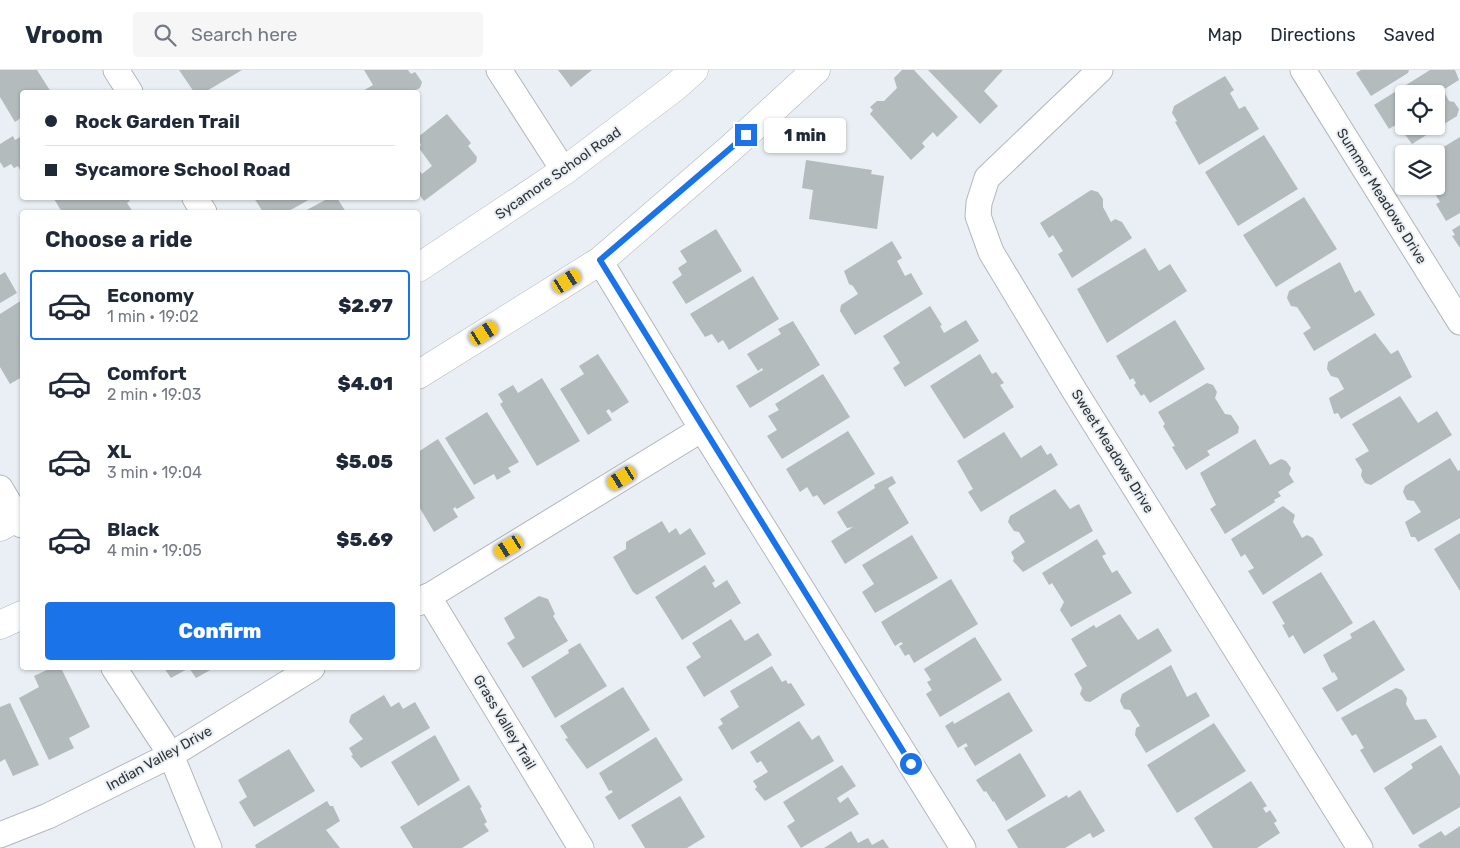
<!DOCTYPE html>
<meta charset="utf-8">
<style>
:root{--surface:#fff;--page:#f6f6f7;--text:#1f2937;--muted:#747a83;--line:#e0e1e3;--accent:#1a73e8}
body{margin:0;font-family:Rubik,sans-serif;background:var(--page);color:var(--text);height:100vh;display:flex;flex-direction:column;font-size:19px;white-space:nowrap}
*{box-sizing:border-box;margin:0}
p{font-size:16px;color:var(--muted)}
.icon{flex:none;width:28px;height:28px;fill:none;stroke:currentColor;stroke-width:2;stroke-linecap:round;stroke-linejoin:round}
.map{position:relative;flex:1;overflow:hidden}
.sheet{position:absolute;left:20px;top:140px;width:400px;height:460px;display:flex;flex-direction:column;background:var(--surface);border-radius:5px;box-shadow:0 1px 4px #0004}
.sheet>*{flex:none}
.top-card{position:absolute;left:20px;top:20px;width:400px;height:110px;border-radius:5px;box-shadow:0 1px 4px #0004;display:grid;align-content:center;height:110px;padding:0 25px;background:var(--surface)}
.controls{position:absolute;left:1395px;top:15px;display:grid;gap:10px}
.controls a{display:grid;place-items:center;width:50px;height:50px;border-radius:5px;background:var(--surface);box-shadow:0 1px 4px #0004;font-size:25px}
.end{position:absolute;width:22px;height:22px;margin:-11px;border:6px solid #1a73e8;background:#fff;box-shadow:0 0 0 2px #fff}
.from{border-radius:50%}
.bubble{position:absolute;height:35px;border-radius:5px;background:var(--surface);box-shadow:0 1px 4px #0004;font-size:16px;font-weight:800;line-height:35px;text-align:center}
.car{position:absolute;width:15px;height:30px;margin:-15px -8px;border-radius:6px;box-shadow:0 0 4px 1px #0007;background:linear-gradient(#f5c518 24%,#345 0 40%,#f5c518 0 76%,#345 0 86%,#f5c518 0)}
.top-card b{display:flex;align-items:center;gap:18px;height:48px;font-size:19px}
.top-card b+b{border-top:1px solid var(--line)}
.top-card i{width:12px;height:12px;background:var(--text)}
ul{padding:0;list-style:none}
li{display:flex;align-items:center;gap:15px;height:70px;margin:0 10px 8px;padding:0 15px;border:2px solid transparent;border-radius:5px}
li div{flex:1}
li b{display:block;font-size:19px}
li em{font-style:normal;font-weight:800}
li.current{border-color:var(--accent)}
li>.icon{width:45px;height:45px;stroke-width:1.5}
h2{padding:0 25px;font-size:22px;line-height:60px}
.action{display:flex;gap:10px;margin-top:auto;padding:10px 25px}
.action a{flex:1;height:58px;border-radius:5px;background:var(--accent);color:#fff;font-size:20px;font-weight:800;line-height:58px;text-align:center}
header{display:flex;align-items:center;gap:30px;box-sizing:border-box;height:70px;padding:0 25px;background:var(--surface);border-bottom:1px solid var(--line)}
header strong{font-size:24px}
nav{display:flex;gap:28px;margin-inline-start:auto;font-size:18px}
.search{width:350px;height:45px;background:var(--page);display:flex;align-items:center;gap:12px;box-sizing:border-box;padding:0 18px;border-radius:5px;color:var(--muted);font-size:19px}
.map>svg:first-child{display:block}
.building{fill:#b3bbbc;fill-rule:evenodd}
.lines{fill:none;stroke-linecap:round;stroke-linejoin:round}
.minor-casing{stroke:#b2b7bc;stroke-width:27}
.major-casing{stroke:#b2b7bc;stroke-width:29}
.minor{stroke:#fff;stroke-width:25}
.major{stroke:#fff;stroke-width:28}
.route{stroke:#1a73e8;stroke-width:6}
.labels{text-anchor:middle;stroke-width:4;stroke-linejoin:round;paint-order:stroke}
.street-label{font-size:14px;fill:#2f3233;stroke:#e9eff4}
</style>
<header>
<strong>Vroom</strong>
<div class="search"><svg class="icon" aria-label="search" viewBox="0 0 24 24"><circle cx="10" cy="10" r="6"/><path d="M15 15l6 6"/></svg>Search here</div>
<nav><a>Map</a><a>Directions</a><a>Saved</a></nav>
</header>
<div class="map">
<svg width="1460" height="778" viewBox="0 0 1460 778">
<rect width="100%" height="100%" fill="#e9eff4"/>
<path class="building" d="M0 0H37L51 22H22V47L15 52 0 27Z
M179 0H242L205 22H194Z
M364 0H408L411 4 415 2 422 12 420 18 412 22H361L373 15Z
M558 0H592L571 17Z
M902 0H914L958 47 937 67 933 62 922 73 925 77 911 90 870 44 873 40 870 37 877 31H884L897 18 894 8Z
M928 0H1003L984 21 998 36 980 54Z
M1361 0H1409L1408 3 1371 26 1356 3Z
M1430 0H1455L1459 10 1443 20 1449 31 1454 32 1459 39 1457 46 1412 74 1397 54 1389 59 1374 35ZM1404 24H1436V56H1404Z
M1225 6 1234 20 1230 23 1239 39 1245 36 1259 59 1199 95 1175 52 1177 51 1172 43 1174 36Z
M447 44 471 73 468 76 477 87 476 92 424 131 418 123V98L422 104 432 96 419 78 421 75 418 67Z
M1264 65 1298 119 1238 156 1205 102Z
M13 66 15 70 22 66V104L18 96 14 98 11 94 4 98 0 92V74Z
M1460 67V143L1446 151 1436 134 1440 132 1431 117 1427 120 1424 116H1436V84H1432Z
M806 90 872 100 871 104 884 106 877 159 809 149 813 120 802 118Z
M1091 120 1098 122 1103 129V137L1111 152 1115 149 1122 152 1132 168 1072 208 1058 184 1063 181 1053 165 1049 168 1040 153Z
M1304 127 1337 179 1276 217 1243 165Z
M56 128H127L130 131 127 133 133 142H62L54 129Z
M254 128H312L287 142H263Z
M329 128H337L346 142H303Z
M1460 155V178L1452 166 1455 165 1452 160Z
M716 159 742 201 686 234 672 212 682 205 678 198 687 192 680 181Z
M892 171 902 188 897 191 905 206 911 203 923 224 855 265 840 241 841 235 858 224 853 216 849 214 844 201Z
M1145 178 1159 201 1170 194 1187 221 1107 273 1077 219Z
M1340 192 1355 223 1360 220 1375 245 1314 281 1303 263 1311 258 1297 237 1291 236 1287 228 1289 221Z
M5 202 17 223 0 233V205Z
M753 206 779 249 729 280 723 270 718 273 712 264 705 267 690 244Z
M22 230V307L10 314 0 297V244Z
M930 236 942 255 940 256 944 263 966 250 979 271 905 317 893 298 900 293 883 266Z
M1175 250 1205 299 1150 333 1144 324 1141 326 1134 315 1136 313 1133 308 1130 310 1116 286Z
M793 251 820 295 750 338 736 316 763 300 762 298 758 301 747 284 781 264 778 259Z
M1375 263 1391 284 1398 280 1412 307 1341 349 1338 343 1334 344 1329 328 1344 319 1338 308 1331 306 1327 299 1328 292Z
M598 284 629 332 612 343 609 339 606 341 612 350 588 365 560 319 584 304 579 296Z
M980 284 992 304 996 302 1004 313 1000 315 1014 337 964 369 930 316Z
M823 304 850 347 782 389 767 366 777 360 768 346 779 340 775 334Z
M542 308 580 371 537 396 500 334 503 332 498 324 513 315 518 323Z
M1207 313 1213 315 1217 322 1215 328 1225 344 1231 345 1239 357 1238 363 1207 381 1210 385 1186 400 1172 377 1175 376 1163 356 1165 354 1158 342Z
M1400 326 1418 353 1437 341 1452 365 1371 415 1365 413 1361 406 1362 400 1355 389 1369 381 1352 354Z
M487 342 519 392 508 398 511 402 497 410 494 404 474 415 445 368Z
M848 361 875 404 824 435 817 425 813 427 807 417 800 422 786 399Z
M1004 362 1021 388 1041 375 1047 385 1051 383 1058 395 981 442 968 422 973 419 957 391Z
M438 369 475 428 457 439 455 437 453 439 458 447 434 462 418 435V382Z
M1255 369 1270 395 1281 389 1286 391 1291 398 1289 404 1294 412 1278 422 1281 426 1274 430 1275 432 1225 464 1210 439 1216 435 1200 403Z
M1450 388 1458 401 1460 400V448L1418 472 1415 467H1411L1405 452 1421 442 1414 431 1407 430 1403 422 1405 416Z
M892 406 896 413 888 418 909 453 845 494 831 471 853 457 847 458 837 442 875 418 874 415Z
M1055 419 1070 439 1079 434 1093 461 1023 502 1013 491 1014 488 1011 482 1025 472 1019 462 1014 461 1008 452 1010 446Z
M1283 436 1295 445 1293 452 1302 468 1307 465 1313 468 1323 485 1263 525 1248 501 1254 498 1245 484 1241 487 1231 469Z
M662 451 669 463 676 458 680 465 690 458 706 484 637 525 633 522 613 487 626 479V472Z
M1460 463V521L1434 479Z
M912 465 938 508 875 543 862 522 874 514 862 495Z
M1097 469 1106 484 1102 486 1112 503 1117 500 1132 523 1071 557 1060 540 1064 532 1052 513 1049 515 1042 503Z
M705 495 715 511 712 513 715 518 727 510 741 533 682 570 655 527Z
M1321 502 1353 553 1304 584 1293 565 1289 568 1282 555 1285 554 1272 532Z
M951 509 978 554 914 593 909 584 905 586 899 576 903 574 901 572 895 576 881 552Z
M539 526 548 529 555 544 553 546 568 571 523 598 507 573 515 568 504 548Z
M1120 544 1138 570 1158 558 1172 581 1090 632 1085 631 1080 624 1082 618 1074 604 1087 596 1071 569 1094 555 1096 558Z
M731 549 745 571 758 563 772 585 704 627 686 597 701 587 692 573Z
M1374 550 1405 600 1337 642 1322 618 1338 609 1334 602 1332 603 1323 585 1352 568 1350 564Z
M975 567 1002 610 940 647 926 624 932 620 927 612 931 610 924 599Z
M580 573 607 616 555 648 531 607 569 583 568 580Z
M1171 595 1187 627 1196 622 1210 646 1146 683 1135 665 1136 658 1140 656 1130 640 1124 639 1120 631 1122 624Z
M772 596 782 612 786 610 788 614 791 613 805 635 732 680 718 657 723 654 720 649 739 637 730 621Z
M51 598H61L90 657 69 668 74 678 49 690 19 628 39 617 34 606Z
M164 598H189L171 608Z
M189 598H214L196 608Z
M623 617 650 660 587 699 565 669 568 668 560 656Z
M1396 618 1402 620 1407 628 1406 634 1415 650 1426 649 1437 667 1374 703 1360 680 1364 678 1356 664 1352 666 1341 648Z
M1009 622 1033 661 975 696 964 678 968 676 966 673 958 678 945 656 953 651 954 654Z
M384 625 391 637 399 632 403 639 415 632 430 658 361 698 351 686 353 685 349 678 363 669 349 652 351 645Z
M10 633 39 695 13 706 5 689 0 692V637Z
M799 651 812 670 819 665 834 691 765 731 755 719 757 717 753 711 768 702 761 691 757 693 750 682Z
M1214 653 1246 701 1177 743 1147 695Z
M435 665 460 710 418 736 391 692Z
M656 667 683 710 619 750 605 727 613 722 611 720 609 721 599 703Z
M1441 675 1460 706V737L1413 765 1384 718 1413 698 1411 694Z
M289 679 315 721 254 757 239 732 247 727 238 710Z
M1020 683 1046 726 1006 751 994 731 993 732 986 721 984 722 976 710Z
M842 695 856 716 837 728 840 733 848 727 859 744 801 778 787 756 795 751 783 732Z
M1251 711 1267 736 1263 738 1266 743 1270 740 1277 751 1274 753 1280 763 1257 778H1213L1194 748Z
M469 715 482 737 480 738 487 752 484 754 489 761 462 778H413L400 757Z
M1080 720 1105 761 1093 768 1090 763 1065 778H1018L1007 760 1067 725 1068 728Z
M680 726 705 767 687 778H645L631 755Z
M327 731 330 736H333L340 751 326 760 340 778H256L255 775Z
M1460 756V778H1420L1418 775 1441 761 1445 766Z
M851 761 858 773 868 768 872 775 883 769 889 778H824Z"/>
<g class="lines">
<g class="minor-casing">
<path id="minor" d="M116 0 130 22
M499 0 564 101
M1100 0 987 108 979 133 978 146 991 182 1074 320 1360 778
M1303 0 1460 252
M195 128 204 142
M600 191 702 359 963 778
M0 418 22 455
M428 526 581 778
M418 533 702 359
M114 598 171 685 209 778
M0 765 48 746 171 685 312 598"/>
</g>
<g class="major-casing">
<path id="major" d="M418 198 564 101 675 17 694 0
M418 305 600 191 732 77 816 0
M0 457 22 445
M0 555 22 545"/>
</g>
<use href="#minor" class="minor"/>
<use href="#major" class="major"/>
</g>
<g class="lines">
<path class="route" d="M746 65 600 190 911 694"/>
</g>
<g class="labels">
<g class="street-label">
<text transform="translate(558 103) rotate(-35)" y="5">Sycamore School Road</text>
<text transform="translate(1382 126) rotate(58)" y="5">Summer Meadows Drive</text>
<text transform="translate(1113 381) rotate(58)" y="5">Sweet Meadows Drive</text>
<text transform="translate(505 652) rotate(59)" y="5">Grass Valley Trail</text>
<text transform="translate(159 688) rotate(-29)" y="5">Indian Valley Drive</text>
</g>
</g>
</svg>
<div class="controls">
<a><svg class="icon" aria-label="locate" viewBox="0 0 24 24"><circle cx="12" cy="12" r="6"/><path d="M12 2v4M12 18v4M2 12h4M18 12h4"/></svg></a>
<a><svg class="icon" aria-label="layers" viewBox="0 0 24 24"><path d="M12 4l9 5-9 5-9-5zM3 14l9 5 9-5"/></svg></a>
</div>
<i class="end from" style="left:911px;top:694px"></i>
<i class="end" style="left:746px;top:65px"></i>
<div class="bubble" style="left:764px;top:48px;width:82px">1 min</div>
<i class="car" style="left:567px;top:211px;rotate:58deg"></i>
<i class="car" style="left:484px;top:263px;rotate:58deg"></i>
<i class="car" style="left:622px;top:408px;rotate:239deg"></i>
<i class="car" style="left:509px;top:477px;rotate:239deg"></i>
<div class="top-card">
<b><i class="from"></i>Rock Garden Trail</b>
<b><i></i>Sycamore School Road</b>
</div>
<section class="sheet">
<h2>Choose a ride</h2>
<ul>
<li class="current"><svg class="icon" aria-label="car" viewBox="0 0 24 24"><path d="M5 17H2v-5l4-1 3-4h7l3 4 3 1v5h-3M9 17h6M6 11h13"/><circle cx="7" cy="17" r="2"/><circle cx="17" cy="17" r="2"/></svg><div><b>Economy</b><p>1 min · 19:02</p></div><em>$2.97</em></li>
<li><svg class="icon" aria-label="car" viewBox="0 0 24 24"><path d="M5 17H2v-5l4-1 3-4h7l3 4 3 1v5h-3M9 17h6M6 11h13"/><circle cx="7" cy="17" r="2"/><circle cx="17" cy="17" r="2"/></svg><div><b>Comfort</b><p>2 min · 19:03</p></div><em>$4.01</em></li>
<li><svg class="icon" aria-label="car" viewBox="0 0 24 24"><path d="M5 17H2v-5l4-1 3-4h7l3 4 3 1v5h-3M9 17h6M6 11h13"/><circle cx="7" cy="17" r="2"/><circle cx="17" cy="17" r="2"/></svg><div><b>XL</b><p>3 min · 19:04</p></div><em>$5.05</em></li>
<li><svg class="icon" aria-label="car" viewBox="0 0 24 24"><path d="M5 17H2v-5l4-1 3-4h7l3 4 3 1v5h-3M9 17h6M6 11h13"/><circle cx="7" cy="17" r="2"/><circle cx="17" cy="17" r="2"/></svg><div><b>Black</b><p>4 min · 19:05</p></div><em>$5.69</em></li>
</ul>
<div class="action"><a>Confirm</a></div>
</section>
</div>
